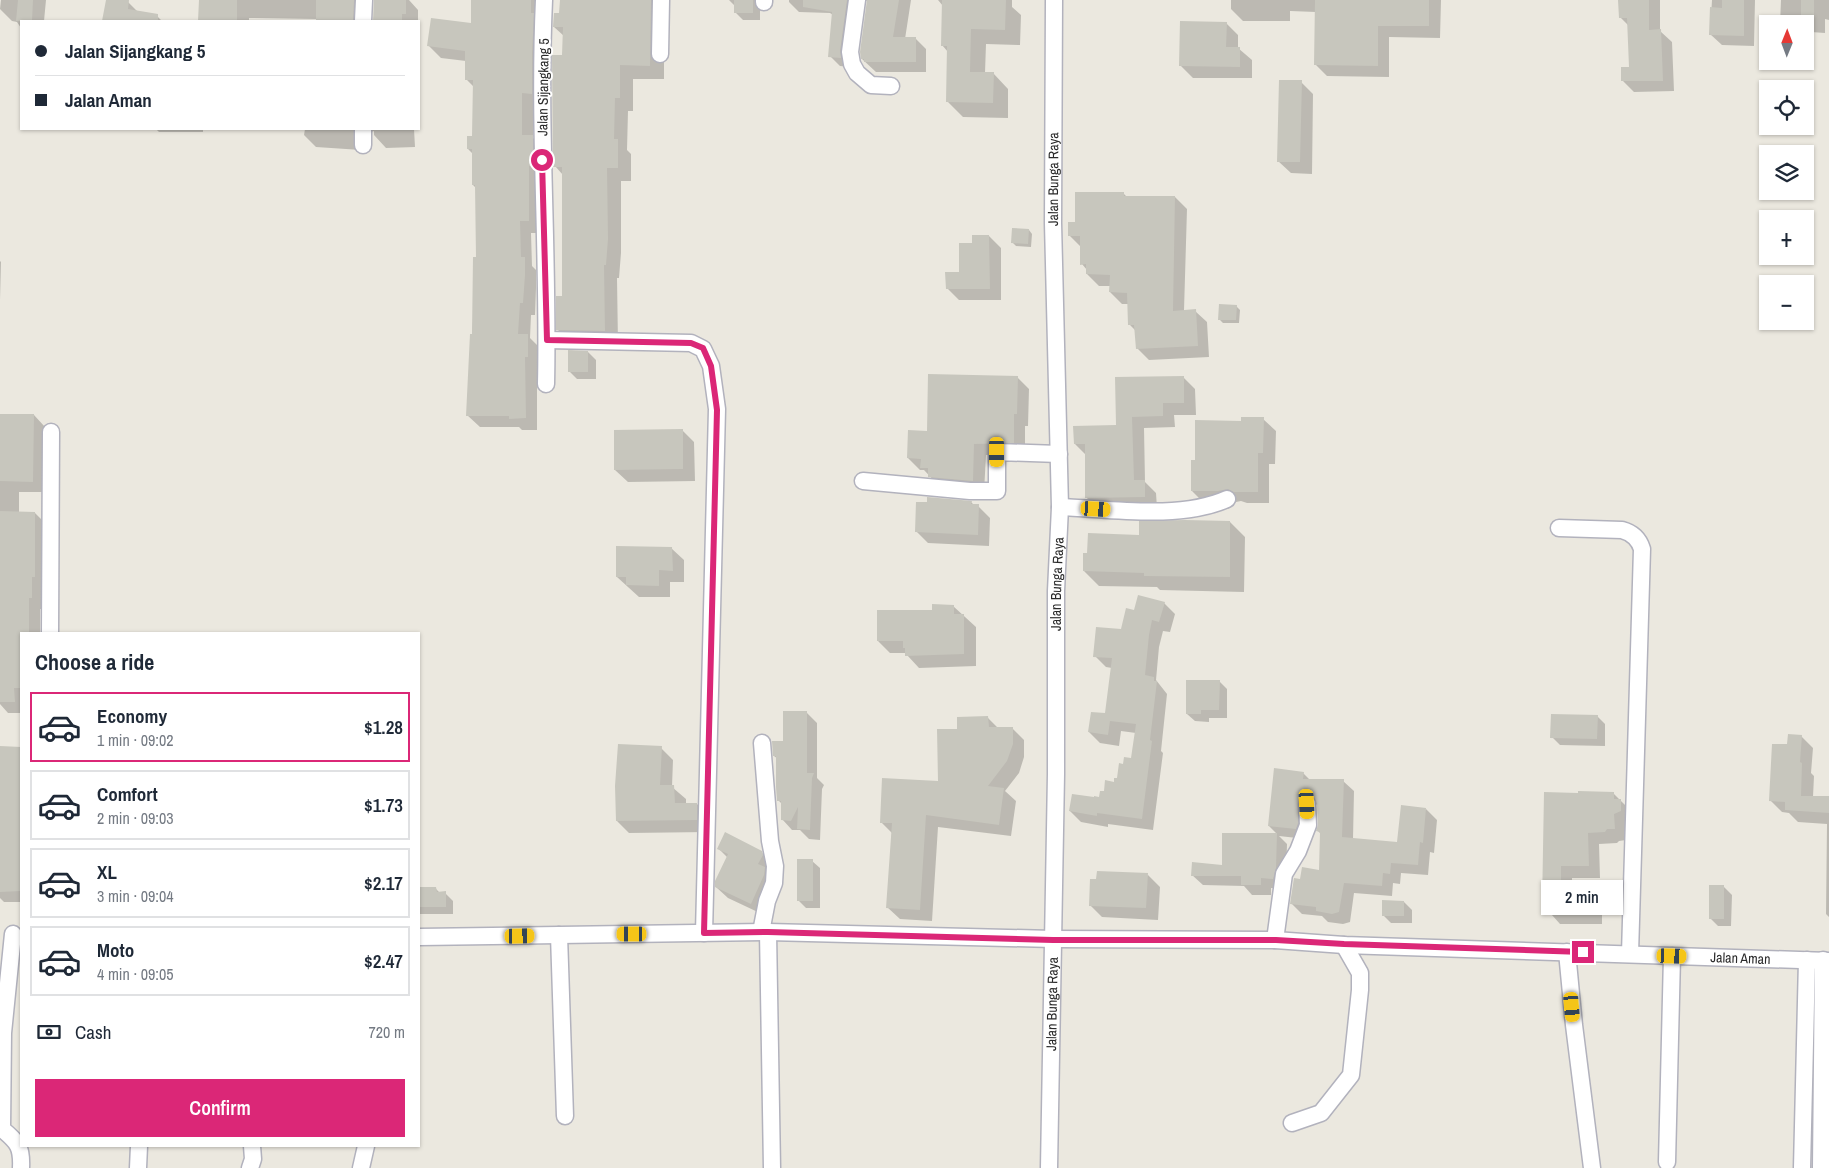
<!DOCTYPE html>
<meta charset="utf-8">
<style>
:root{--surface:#fff;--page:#f2f2f3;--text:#1f2937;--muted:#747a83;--line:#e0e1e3;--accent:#db2777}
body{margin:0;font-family:"Archivo Narrow",sans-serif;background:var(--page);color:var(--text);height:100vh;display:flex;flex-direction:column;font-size:19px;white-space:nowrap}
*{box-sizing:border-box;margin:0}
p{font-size:16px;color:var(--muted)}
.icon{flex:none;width:28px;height:28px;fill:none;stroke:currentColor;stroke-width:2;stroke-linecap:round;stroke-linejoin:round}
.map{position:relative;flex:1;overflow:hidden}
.drawer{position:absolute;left:20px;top:632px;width:400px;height:515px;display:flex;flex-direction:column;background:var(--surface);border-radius:0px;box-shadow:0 1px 4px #0004}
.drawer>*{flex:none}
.banner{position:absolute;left:20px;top:20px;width:400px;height:110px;border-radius:0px;box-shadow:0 1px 4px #0004;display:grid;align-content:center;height:110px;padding:0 15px;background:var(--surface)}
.needle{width:32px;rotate:1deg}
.controls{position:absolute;left:1759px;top:15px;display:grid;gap:10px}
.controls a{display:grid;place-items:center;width:55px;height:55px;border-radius:0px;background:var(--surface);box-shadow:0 1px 4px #0004;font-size:25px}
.end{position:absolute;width:22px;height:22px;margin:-11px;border:6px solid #db2777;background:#fff;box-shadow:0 0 0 2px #fff}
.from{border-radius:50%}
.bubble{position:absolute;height:35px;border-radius:0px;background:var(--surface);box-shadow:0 1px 4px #0004;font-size:16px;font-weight:600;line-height:35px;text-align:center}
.car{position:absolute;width:15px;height:30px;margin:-15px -8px;border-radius:6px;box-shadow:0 0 4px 1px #0007;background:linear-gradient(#f5c518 24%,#345 0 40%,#f5c518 0 76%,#345 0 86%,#f5c518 0)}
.banner b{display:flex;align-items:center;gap:18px;height:48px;font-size:19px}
.banner b+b{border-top:1px solid var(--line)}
.banner i{width:12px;height:12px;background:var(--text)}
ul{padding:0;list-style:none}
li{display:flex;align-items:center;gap:15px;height:70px;margin:0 10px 8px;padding:0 5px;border:2px solid var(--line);border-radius:0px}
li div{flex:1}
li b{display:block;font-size:19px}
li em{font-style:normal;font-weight:600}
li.active{border-color:var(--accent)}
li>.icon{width:45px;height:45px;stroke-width:1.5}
h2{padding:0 15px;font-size:22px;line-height:60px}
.pay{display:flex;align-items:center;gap:12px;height:55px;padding:0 15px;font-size:19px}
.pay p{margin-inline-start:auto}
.action{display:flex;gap:10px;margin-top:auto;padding:10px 15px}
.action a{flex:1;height:58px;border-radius:0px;background:var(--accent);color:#fff;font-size:20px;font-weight:600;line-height:58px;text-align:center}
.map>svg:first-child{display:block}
.shadow{fill:#0003}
.building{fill:#c7c6bd}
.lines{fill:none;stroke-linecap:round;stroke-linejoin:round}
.minor-casing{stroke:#b2b2bd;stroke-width:19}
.minor{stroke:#fff;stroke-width:16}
.route{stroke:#db2777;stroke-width:6}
.labels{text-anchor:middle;stroke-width:4;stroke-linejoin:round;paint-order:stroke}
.street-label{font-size:14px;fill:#2b2b2b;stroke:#fff}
</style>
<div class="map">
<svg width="1829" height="1168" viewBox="0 0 1829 1168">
<rect width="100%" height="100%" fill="#ebe8df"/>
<path class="shadow" d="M1 0H46L44 21H21V28L17 22 12 21 0 9Z
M108 0 128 2 138 12 156 15 162 21H104Z
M200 0H365L364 21H317V19L249 18V21H200Z
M377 0H409L418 10V21H378Z
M473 0H542L544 105H534L533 138 544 149 540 233H531L532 266 536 270V288L535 315H531L530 338 540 348V368H537V430H522L519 427H480L467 415 477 258 476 188 473 185V154L468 149 474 138V87L467 80 466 61 441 58 429 46 472 25Z
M561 0H667L664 14V79H633V111H628L627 150 631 154V181H621V253L619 278H617L618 344 572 343 558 330 563 297V175L555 166 564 36 554 27 561 15Z
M729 0H760V20H743L735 12V6Z
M789 0H868L859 4 850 67 840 66 830 56 833 15 830 13 799 12 789 2Z
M868 0H911L905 39H916L926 49V72H876L862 59Z
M938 0H1012V7L1021 15 1020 45 986 44 985 73H993L1008 89V118L963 117 948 102V52L942 45 943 6Z
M1231 0H1441L1440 38 1389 37V77L1327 76 1316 65V12L1290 11V21H1243L1231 9Z
M1620 0H1660V31L1672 42 1674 91 1634 92 1623 81 1630 68 1629 26 1620 17Z
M1712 0H1755L1754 46 1722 45 1710 34Z
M1781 0H1829V20L1825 19V33L1811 32 1810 51H1805V24H1780Z
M1226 23 1238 35V48L1252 60V78H1193L1181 66Z
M1301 82 1313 94 1312 174 1291 173 1278 161Z
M156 129H203V132H159Z
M305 129H414L415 147 386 148 374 135V131L371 132 361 150 316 147 304 135Z
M1123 193 1127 197H1175L1187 209 1184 311H1195L1207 322 1209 357 1149 360 1137 348 1136 331 1130 325 1128 304H1122L1110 292 1111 286H1099L1087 274V270L1082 264 1081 247 1069 235 1076 224Z
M1029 230 1032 234 1031 247 1016 246 1012 242Z
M989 236 1001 248V300H959L947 288 960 274 973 244Z
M0 261 1 262 0 300Z
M1236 306 1240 310 1239 323H1223L1220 320Z
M588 352 596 360V379H577L569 371Z
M1017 377 1029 389 1028 426H1025V454L986 455 984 492 941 488 924 470H920L908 458 928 432Z
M1183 377 1195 389 1196 415H1174L1175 427 1144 428 1145 482 1156 493 1157 508 1098 510 1086 497V455L1075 444 1118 427Z
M0 415H34L45 427 44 492H19V513H35L46 524 43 609H40V634H21V713H8L0 704Z
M1263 419 1276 431 1275 464H1269V503H1247L1241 501 1231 503H1204L1192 491 1196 461 1242 422Z
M682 430 694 442 695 481 628 482 615 470Z
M971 502 974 505 978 506 990 518 989 546 928 543 916 531Z
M1230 522 1245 537 1244 592 1160 590 1157 587 1099 586 1084 571 1140 536Z
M671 548 684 560V582H670V597H639L617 577Z
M1164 603 1175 614 1170 632 1163 631 1159 647 1156 680 1167 694 1161 751 1163 753 1153 830 1108 824V827L1081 822 1070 811 1100 798 1115 783 1124 765 1132 759 1136 733 1121 731 1119 746 1100 743 1089 732 1106 714 1112 668 1106 667 1095 656 1122 630 1135 612Z
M953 606 976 627V666L919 668 907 655V653H890L878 641 934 611Z
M1219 681 1227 689V718H1209V722L1195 721 1187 714Z
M807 713 817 723V778L824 785 822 789 820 840 809 839 800 830H792L782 819V804L778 800V759L774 756Z
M1597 716 1605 724V746L1560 745 1552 737Z
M988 718 998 728H1012L1024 740V757L1019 773 1005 791 1016 801 1011 836 938 827 932 921 900 919 887 907 892 833 881 822 939 782 958 730Z
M1801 736 1813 748 1811 773 1814 776 1813 797H1829V917L1826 914 1827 824 1798 822 1789 813 1782 812 1770 800 1788 746Z
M0 748H21V902H4L0 898Z
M661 748 673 760 672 787 686 799V804H697L709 816 708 832 629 833 617 821Z
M1303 773 1311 781H1343L1354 791 1353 839 1398 843 1426 809 1437 820 1434 853 1430 852 1428 875 1401 873 1400 884 1393 883 1392 896 1354 893 1350 922 1343 924 1328 922 1322 916 1302 914 1292 904 1301 881 1320 871 1321 834 1318 831 1319 825 1318 804 1313 806 1306 839 1279 836 1287 844 1286 879 1283 888H1271V895H1252L1244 886 1203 885 1192 875 1223 866 1277 834 1269 826Z
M1545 793H1613L1632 812V823L1626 826V840L1619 841 1617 843 1599 844 1600 878H1572V894H1590L1602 906V924H1560L1544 906Z
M718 848 761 852 772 863 762 914 728 898 716 887 728 858Z
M812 861 820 868V908H806L798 900Z
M1148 875 1160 887 1158 920 1102 917 1090 905Z
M1724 887 1732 895 1731 926H1718L1710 918Z
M419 889H436L440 893H445L453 901V914H419Z
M1404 902 1412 910V923H1391L1383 915Z"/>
<path class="building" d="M18 0H33L32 21H16Z
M106 0H129L128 9 158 14V21H102Z
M199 0H237V21H198Z
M316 0H354L353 21H316Z
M374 0H406V14H402V21H373Z
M471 0H531V13H534L532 54V94L522 93V135H533V166H529V221H520L521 257H525V275L523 303H520L518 334H528V357H525L526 418 509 419V416H466L470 334H472L473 257H476L475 185H472V149H467V136H472L473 80H465V51L427 46 431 18 471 23Z
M560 0H651L650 66 620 65V98H615L614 139H618V168H607L608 239 606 265H604L605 331 556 330V296H562V167H553L552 55H562L563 27H553L554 13H559Z
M734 0H753V13H734Z
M803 0H847L840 51 841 58 828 57 832 12 803 7Z
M867 0H899L893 37H916V62H864V59H861L860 52Z
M942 0H1006L1005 30 971 29 970 72H994L993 103 946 102 947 46H941Z
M1315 0H1429V26H1378V66L1314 65Z
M1618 0H1649V30L1661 29 1663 81H1621V67H1629L1627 18H1619Z
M1722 0H1744V36L1709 35 1710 7 1722 8Z
M1801 0H1814V23L1801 21Z
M1180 21 1227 22 1226 47H1240V67L1179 66Z
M1279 80H1302L1300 162H1277Z
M1075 192H1124V196H1175L1173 311 1196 309 1198 346 1136 349 1134 325H1128L1127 293 1109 292 1110 275 1086 274V264L1080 265V236H1068V222H1075Z
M1012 228 1029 229 1028 244 1011 243Z
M972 235H989L990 289H946L945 272H959V243H972Z
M1219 304 1237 305 1236 320H1218Z
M568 350 588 351V372H568Z
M928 374 1018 376 1017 414H1014V443L974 444 973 481 928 477V468H920L921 459 907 458 908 430 927 431Z
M1184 376V403H1163V416L1132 417 1134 480H1145V497L1085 498V444H1074L1073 426 1116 425 1115 377Z
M0 414H34L33 482 0 481Z
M1241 417H1264L1263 453H1258V492H1234L1228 489 1218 491H1191V460H1195V420L1241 421Z
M683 429V469L614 470V430Z
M927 497 972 501 971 504H979L978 535 915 532 916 502H927Z
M0 511 35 512V577H32V598H29V634H21V688H14L15 702H0Z
M1185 520 1230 521V577L1144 576V573L1083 571V553H1087L1088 533 1139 535V521Z
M616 546 672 547 673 571 659 570V586L626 585V577H616Z
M1138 595 1165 602 1159 622 1152 620 1149 635 1145 675 1154 677V681H1157L1150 740 1152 741 1142 819 1097 813V816L1069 811 1072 794 1094 797V796L1099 797 1100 791H1104L1105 780 1114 782V778H1117L1119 763 1123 764 1124 757 1131 758 1136 724 1110 721 1108 735 1088 732 1091 712 1105 713 1112 658 1093 657 1096 627 1121 629 1126 608 1134 610Z
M932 604 954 605V614H964V654L905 656V648H903V641H877V610H932Z
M1186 680H1220L1219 710H1201V714H1186Z
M783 711H807V773H814L812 778 810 830 797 829 798 807 791 821 781 820V801H777L776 787V756H773L772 741H783Z
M1551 714 1598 715 1597 739 1550 738Z
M988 716 989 727H1013V744L1007 761 988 786 1004 788 999 825 926 815 920 910 886 908 892 823H880L882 778 938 781 937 729H957V717Z
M1788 734 1802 735 1800 762 1802 763 1801 796H1829V813L1785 810V802L1769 801 1772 744H1787Z
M618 744 662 746 660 785H674L675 803H697V820L616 821 615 786Z
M0 746 21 747V891L0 892Z
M1274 768 1304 772 1303 779H1344L1342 837 1397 842 1401 805 1426 808 1423 843 1420 842 1418 865 1391 863 1390 874 1383 873 1382 886 1344 883 1339 912 1332 914 1316 911V907L1290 904 1294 878 1300 879 1302 867 1319 870 1320 832 1316 831 1318 825 1317 804 1315 798 1311 795H1302L1298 799V823L1296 829 1268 826Z
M1578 791 1614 792V799H1621V811L1614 814 1615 829H1607L1605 832 1588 833 1589 866H1561V893H1590V913H1546V906H1542L1544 792 1578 793Z
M725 832 762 851 763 855 758 864 765 867 764 875 751 904 715 887V881L728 854 717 849Z
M1222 833H1277L1276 868 1273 879 1261 878V885H1241V876H1191L1192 862 1222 865Z
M797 859H813V901H797Z
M1097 871 1148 873 1146 908 1089 906 1090 879H1096Z
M1709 885H1724V919H1709Z
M419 887H436L437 892 446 891V907H419Z
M1382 900 1404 901V916H1382Z"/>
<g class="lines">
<g class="minor-casing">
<g id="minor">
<path d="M544 0C538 128 549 256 546 384"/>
<path d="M857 0 850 52 852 64 857 73 871 85 891 86"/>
<path d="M764 2V0"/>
<path d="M363 21 364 0"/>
<path d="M660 54 661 0"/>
<path d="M363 129V145"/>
<path d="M547 340 691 343 703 349 711 366 717 409 704 933"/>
<path d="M863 481 970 491H997V452L1059 454"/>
<path d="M1060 507C1111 509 1180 520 1227 499"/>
<path d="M1559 528 1622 530C1633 533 1639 539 1642 549L1630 954"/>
<path d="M50 634 51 432"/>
<path d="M761 932 767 901 774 883 775 866 770 841 762 743"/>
<path d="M768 932 772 1168"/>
<path d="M13 934 3 1033 2 1129C18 1142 22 1147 21 1168"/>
<path d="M559 935 565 1116"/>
<path id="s1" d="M419 937 768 932 1053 939 1275 940 1344 945 1829 961"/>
<path d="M1275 940 1284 874 1298 851 1308 825 1307 804"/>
<path d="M1567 952 1574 1025 1592 1168"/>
<path d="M1292 1123 1321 1113 1351 1075 1360 990V973L1344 945"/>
<path d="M1667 1162 1672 956"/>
<path d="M138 1168 139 1146"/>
<path d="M250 1168 253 1159 252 1146"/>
<path d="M361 1168 366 1146"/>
<path id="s2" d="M1049 1168 1056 774V591L1060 507 1053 223 1054 0"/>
<path d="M1802 1168 1807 960"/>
<path d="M1821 1168 1823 960"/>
</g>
</g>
<use href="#minor" class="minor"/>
</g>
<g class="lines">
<path class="route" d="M542 160 547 340 691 343 703 348 711 366 717 410 704 933 768 932 1053 940H1276L1344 944 1583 952"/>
</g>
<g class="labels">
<g class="street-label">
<text transform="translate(543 87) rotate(-89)" y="5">Jalan Sijangkang 5</text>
<text dy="5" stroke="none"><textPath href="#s2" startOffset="989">Jalan Bunga Raya</textPath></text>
<text dy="5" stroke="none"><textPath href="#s2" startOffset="584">Jalan Bunga Raya</textPath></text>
<text dy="5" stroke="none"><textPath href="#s1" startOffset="1322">Jalan Aman</textPath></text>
<text dy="5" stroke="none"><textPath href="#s2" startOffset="164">Jalan Bunga Raya</textPath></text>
</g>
</g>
</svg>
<div class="controls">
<a><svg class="needle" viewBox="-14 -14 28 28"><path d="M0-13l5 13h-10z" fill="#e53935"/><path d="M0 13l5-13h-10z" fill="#747a83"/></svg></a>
<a><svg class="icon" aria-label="locate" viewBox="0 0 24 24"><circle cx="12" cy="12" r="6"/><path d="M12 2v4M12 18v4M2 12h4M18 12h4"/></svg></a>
<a><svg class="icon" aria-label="layers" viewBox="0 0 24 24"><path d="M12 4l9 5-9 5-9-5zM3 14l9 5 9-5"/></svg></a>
<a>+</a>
<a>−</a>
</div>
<i class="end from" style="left:542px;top:160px"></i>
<i class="end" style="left:1583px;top:952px"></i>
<div class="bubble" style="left:1541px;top:880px;width:82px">2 min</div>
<i class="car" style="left:997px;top:452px;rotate:180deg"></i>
<i class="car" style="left:1096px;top:509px;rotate:93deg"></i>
<i class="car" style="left:1307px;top:804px;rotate:177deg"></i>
<i class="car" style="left:632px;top:934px;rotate:270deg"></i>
<i class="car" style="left:520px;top:936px;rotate:89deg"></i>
<i class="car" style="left:1672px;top:956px;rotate:92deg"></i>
<i class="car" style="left:1572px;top:1007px;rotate:175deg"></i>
<div class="banner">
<b><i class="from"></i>Jalan Sijangkang 5</b>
<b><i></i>Jalan Aman</b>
</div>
<section class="drawer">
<h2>Choose a ride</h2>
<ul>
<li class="active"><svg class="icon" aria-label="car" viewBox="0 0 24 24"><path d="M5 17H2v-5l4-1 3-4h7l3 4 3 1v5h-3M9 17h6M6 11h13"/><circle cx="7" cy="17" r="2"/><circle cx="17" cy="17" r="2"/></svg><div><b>Economy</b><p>1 min · 09:02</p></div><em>$1.28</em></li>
<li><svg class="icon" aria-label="car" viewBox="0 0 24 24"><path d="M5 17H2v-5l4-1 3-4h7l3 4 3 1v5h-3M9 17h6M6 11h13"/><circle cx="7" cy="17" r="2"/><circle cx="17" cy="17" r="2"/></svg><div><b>Comfort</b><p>2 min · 09:03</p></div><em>$1.73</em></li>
<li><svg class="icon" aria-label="car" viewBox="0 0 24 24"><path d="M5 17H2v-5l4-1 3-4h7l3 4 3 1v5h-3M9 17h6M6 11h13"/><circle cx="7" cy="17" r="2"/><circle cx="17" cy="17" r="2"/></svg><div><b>XL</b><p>3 min · 09:04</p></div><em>$2.17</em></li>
<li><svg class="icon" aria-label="car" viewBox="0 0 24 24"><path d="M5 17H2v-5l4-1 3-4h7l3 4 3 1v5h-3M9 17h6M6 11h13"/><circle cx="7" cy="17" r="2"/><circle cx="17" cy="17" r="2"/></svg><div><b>Moto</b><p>4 min · 09:05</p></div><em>$2.47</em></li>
</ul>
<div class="pay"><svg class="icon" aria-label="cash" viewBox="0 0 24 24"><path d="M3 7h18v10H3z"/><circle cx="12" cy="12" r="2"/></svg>Cash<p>720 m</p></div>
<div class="action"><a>Confirm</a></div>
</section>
</div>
